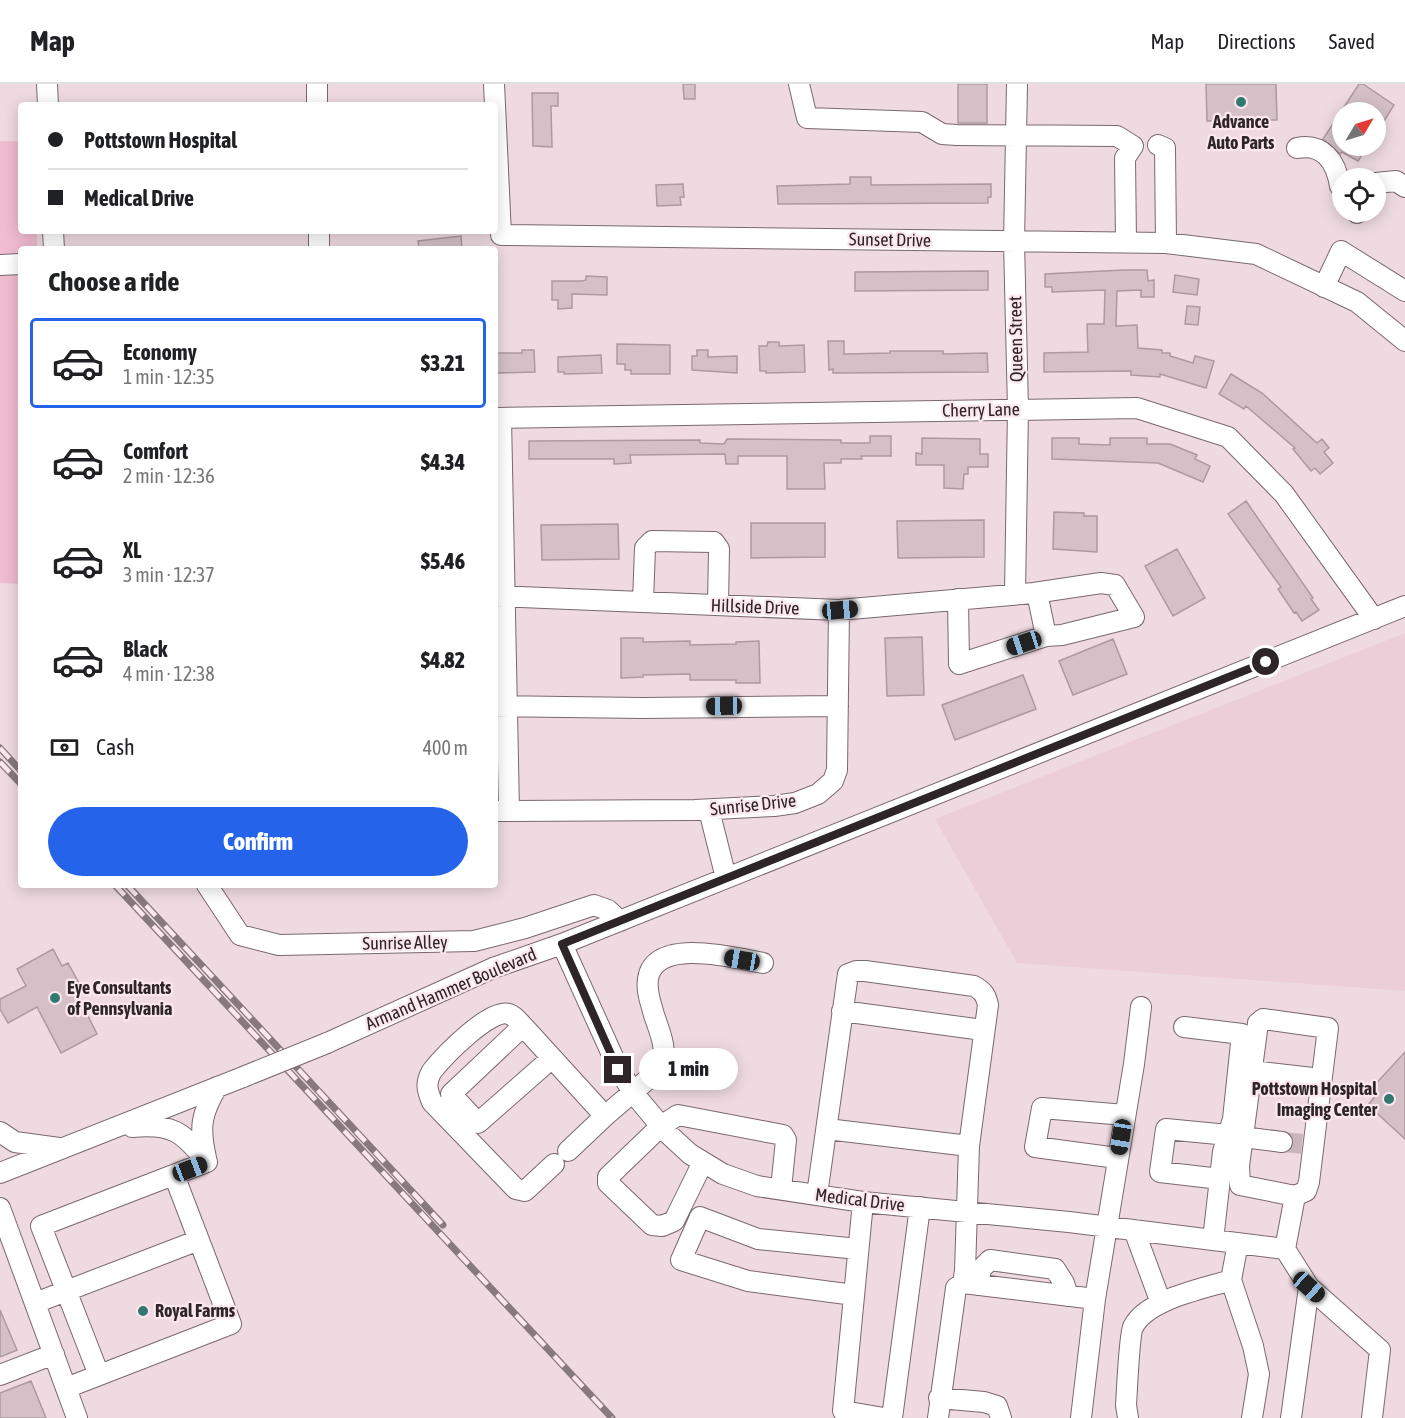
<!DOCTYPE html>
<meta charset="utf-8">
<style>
:root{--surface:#fff;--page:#f2f2f2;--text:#202124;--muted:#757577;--line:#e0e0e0;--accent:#2563eb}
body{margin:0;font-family:"Asap Condensed",sans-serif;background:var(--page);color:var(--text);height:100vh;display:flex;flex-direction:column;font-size:22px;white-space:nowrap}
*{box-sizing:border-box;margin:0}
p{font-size:20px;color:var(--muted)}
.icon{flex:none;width:33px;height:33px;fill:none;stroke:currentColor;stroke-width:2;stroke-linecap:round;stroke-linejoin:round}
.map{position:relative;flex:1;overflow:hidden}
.sheet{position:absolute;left:18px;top:162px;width:480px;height:642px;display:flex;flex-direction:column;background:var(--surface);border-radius:6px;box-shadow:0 3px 15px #0003}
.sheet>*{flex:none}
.hud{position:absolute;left:18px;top:18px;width:480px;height:132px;border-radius:6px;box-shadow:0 3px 15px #0003;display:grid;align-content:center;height:132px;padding:0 30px;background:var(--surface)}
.needle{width:39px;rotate:52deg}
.buttons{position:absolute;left:1332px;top:18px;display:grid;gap:12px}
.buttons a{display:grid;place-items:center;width:54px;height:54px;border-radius:50%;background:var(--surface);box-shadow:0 3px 15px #0003;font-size:30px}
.end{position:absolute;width:27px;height:27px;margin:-14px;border:8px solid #2d2528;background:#fff;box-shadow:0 0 0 3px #fff}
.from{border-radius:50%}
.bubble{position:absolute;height:42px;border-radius:21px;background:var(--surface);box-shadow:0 3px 15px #0003;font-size:20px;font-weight:800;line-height:42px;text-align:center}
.car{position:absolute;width:18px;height:36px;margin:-18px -9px;border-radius:8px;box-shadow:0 0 4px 2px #0007;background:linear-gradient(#222 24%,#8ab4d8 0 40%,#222 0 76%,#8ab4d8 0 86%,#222 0)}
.hud b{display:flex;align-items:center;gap:21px;height:57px;font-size:22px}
.hud b+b{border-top:2px solid var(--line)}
.hud i{width:15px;height:15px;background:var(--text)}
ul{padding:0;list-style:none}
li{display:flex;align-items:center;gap:18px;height:90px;margin:0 12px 9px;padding:0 18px;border:3px solid transparent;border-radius:6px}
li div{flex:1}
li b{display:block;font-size:22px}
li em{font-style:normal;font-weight:800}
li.current{border-color:var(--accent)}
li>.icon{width:54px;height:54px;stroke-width:1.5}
h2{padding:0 30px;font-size:27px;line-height:72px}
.pay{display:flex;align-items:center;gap:15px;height:66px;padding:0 30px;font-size:22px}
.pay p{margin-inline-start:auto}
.action{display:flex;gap:12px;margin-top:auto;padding:12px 30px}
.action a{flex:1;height:69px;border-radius:36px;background:var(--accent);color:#fff;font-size:24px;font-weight:800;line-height:69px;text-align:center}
header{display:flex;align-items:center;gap:36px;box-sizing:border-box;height:84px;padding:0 30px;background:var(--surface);border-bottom:2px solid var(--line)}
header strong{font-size:28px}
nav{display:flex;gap:33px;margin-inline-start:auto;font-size:21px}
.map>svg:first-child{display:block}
.built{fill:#ecced9}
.green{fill:#f0bccf}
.building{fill:#d5c0c8;stroke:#ad99a0;stroke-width:1.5}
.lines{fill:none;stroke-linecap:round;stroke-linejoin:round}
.minor-tunnel{stroke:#c8b6bc;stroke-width:20;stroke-dasharray:20 10;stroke-linecap:butt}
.minor-casing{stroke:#7b686f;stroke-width:22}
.minor{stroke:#fff;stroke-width:20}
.rail-casing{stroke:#87797e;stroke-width:7}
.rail{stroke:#fce7ee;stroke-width:4.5;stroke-dasharray:14;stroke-linecap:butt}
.minor-bridge-casing{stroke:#7b686f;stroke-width:22;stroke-linecap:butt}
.minor-bridge{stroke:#fff;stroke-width:20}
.route{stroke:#2d2528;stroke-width:8}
.poi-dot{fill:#32786f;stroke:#fce7ee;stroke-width:2}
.labels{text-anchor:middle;stroke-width:4.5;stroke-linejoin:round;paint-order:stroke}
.poi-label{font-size:18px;font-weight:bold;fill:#2d2528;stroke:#fce7ee;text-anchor:start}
.street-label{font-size:18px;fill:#2d2528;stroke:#fce7ee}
</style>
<header>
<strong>Map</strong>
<nav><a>Map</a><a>Directions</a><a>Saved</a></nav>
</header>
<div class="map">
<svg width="1405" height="1334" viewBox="0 0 1405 1334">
<rect width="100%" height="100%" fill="#efdae1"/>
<path class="built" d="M1405 549V907L1017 879 935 735Z"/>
<path class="green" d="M0 57H21V147H37V165H21V500L0 499Z"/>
<path class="building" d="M683 0H695V15H684Z
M958 0H987V39H958Z
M1206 0H1276L1277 36 1207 37Z
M1359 0H1363L1394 21 1376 50V28H1342V62H1368L1358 77 1342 68 1340 70 1323 55Z
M532 9H558V22H551L552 63 533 62Z
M850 93H871V101L991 100V113H988V119L778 120 777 102 850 100Z
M683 100 684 113H680L681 121 657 122 656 101Z
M461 152 462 165H419L418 157Z
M1124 186H1147L1148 197 1154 196V213H1141V206L1117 207 1116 242 1137 241 1138 264 1162 266V269H1170V272L1193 279 1195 272 1214 277 1206 304 1160 290V293L1131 291V287L1044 288V269L1088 268 1087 240H1104L1105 206 1052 208V203H1045V190Z
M988 187V206L855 207V188Z
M1175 191 1199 195 1197 211 1173 208Z
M586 192 607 193V211L572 210V224L558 225V216H552V197H582L586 196Z
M1187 222 1200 223 1198 241 1185 240Z
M828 257H844V270L890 269V267H943V270L987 269 988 288 833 289V285L829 286Z
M768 258H779V262L804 261 805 288 766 289V287H760L759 262H767Z
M617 260 670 261V290H631V286H625V280H617Z
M522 266H534L535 288 495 289V269H522Z
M697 266H708V273L737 272V289L692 286V272H697Z
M601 271 602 289 564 290V288H558V273Z
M1231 290 1262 309 1317 359 1322 355 1329 364 1324 368 1333 379 1320 390 1315 384 1311 387 1293 365 1295 364 1246 322 1244 325 1219 310Z
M870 352H891V372H861L862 375H841V379H824L825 405H787V372H738V380H726L725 370 630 371 631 379 614 380V375H529V357L700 356V359L724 360 727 355 841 356V359H870Z
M922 354 980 355V370H988V383H968V390H964L963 405 944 404V381H916V369L922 370Z
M1052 354H1079V360L1110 361V354H1147V360H1170L1197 371 1195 375 1210 382 1203 398 1158 379 1052 375Z
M1246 417 1313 514 1311 515 1319 526 1302 537 1296 528 1294 529 1278 505 1281 503 1228 430Z
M1054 428 1084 429V432H1097V468L1053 465Z
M984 436V473L898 474 897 437Z
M751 439H825V473L751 474Z
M618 440 619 475 542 476 541 441Z
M1177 465 1205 514 1173 532 1145 482Z
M922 553 924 611 887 612 885 554Z
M621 554H643V558L690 557V561L736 560V558L759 557 760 599H736V596H690V590L643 591V593L621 594Z
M1113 555 1127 590 1073 611 1059 577Z
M1023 591 1036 625 955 656 942 621Z
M53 865 62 882 68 879 80 901 74 904 97 950 61 969 37 923 8 939 0 925V915L26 902 17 885Z
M1405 968V1055L1368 1021 1378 1009 1372 1004Z
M0 1226 17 1266 0 1273Z
M31 1297 46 1334H0V1309Z"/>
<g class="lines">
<path class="minor-tunnel" d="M1282 1058 1303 1060"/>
<g class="minor-casing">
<path id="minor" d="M47 0 48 21
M317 0V21
M494 0 501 151 1166 159 1256 170 1357 218 1405 257
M799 0 807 34 922 38 942 50 957 51 1117 52 1133 62 1125 74 1126 158
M1158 61 1165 64 1166 159
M1297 64C1323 59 1336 77 1340 102
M1376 99 1396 97 1405 103
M1357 129V128
M53 147 54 165
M319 147V165
M0 181 21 180
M1324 203 1341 167 1405 207
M495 334 1137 324 1228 353 1284 410 1374 535
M501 334 509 726
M1015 509 1018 325 1014 158 1017 0
M1037 509 1046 552
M495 512 839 526 1034 509 1101 499 1115 501 1134 533 1062 551 1046 552 959 580 958 515
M643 518 645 464 652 457 714 458 719 465 718 521
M495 622 642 624 838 622
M709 726 726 794
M495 727 695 726 774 722 795 719 818 710 833 697 837 686 839 526
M207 801 240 851 279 861 474 857 525 844 594 821 608 826 620 837
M562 860 619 986 635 1011 665 1047 690 1070 723 1090 757 1102 863 1118 1069 1138 1285 1165
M842 927 983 946
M523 942C519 938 515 932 509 930 490 924 444 972 432 987 425 999 427 1006 432 1018L516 1105 525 1107 554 1080
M1184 943 1242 950 1233 1035 1223 1068 1213 1156
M327 959 493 884 562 860 1405 522
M552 974 478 1039 451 1010 523 942 605 1032 661 984C668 965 660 949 654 931 651 919 646 908 648 895 654 852 736 874 763 879
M1252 987 1321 995
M132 1043C172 1039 183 1048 207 1078
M827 1045 969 1062
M0 1048 15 1058 59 1064
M1243 1053 1282 1058
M568 1067 605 1032
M206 1074C199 1043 201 1030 217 1003
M1117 1074 1035 1063 1042 1024 1125 1031
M703 1078 674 1137 662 1142 652 1141 608 1099V1093L661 1042 678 1031 783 1051 786 1056 781 1105
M0 1089 243 993
M1220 1095 1160 1088 1166 1045 1228 1051
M817 1111 848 890 856 887H865L974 902C983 907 986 911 988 921L969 1062 965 1187 963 1199 956 1204 938 1334
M863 1118 843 1327 884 1334
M0 1124 77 1334
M1134 1146 1161 1219
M1238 1159 1231 1196 1253 1262 1259 1290 1252 1334
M963 1199 1095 1215
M978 1201 981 1185 990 1176 1055 1185 1064 1199 1068 1212
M1309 1203 1380 1266 1372 1334
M854 1211 748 1197 681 1176 700 1133 758 1155 858 1165
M35 1219 199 1156
M0 1291 54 1270
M99 1291 41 1142 207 1078
M66 1304 231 1240 174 1091
M939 1314 984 1318 997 1322 1001 1334
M892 1334 920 1123
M1081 1334 1095 1215 1134 980 1141 923
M1128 1334 1126 1321C1127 1308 1129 1252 1133 1243 1147 1215 1203 1205 1231 1196
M1291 1334 1309 1203 1285 1165 1295 1112 1240 1101 1239 1082 1258 939 1263 935 1328 944 1309 1098 1306 1107 1295 1112"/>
</g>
<use href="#minor" class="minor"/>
<g class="rail-casing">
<path id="rail" d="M0 664 21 687
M0 678 21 700
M115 801 612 1334
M127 801 443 1141"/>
</g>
<use href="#rail" class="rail"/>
<g class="minor-bridge-casing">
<path id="minor-bridge" d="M243 993 327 959"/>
</g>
<use href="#minor-bridge" class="minor-bridge"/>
</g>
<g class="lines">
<path class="route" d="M618 986 562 860 1266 578"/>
</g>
<g class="poi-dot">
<circle cx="1241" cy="18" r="6"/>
<circle cx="55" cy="914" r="6"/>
<circle cx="1389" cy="1015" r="6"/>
<circle cx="143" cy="1227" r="6"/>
</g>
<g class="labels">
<g class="poi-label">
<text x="1241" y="44" text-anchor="middle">Advance<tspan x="1241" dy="21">Auto Parts</tspan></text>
<text x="67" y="910">Eye Consultants<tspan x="67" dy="21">of Pennsylvania</tspan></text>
<text x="1377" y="1011" text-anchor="end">Pottstown Hospital<tspan x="1377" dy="21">Imaging Center</tspan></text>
<text x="155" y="1233">Royal Farms</text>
</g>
<g class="street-label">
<text transform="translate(890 156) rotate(1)" y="6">Sunset Drive</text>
<text transform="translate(1016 255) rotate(-91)" y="6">Queen Street</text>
<text transform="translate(981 326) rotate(-1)" y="6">Cherry Lane</text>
<text transform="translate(755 523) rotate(2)" y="6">Hillside Drive</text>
<text transform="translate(753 721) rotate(-6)" y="6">Sunrise Drive</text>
<text transform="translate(405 859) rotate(-1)" y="6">Sunrise Alley</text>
<text transform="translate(451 905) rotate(-23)" y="6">Armand Hammer Boulevard</text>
<text transform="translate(860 1116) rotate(7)" y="6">Medical Drive</text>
</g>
</g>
</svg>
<div class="buttons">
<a><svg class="needle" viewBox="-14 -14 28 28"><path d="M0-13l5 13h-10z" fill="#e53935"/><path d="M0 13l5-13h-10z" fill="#757577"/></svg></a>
<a><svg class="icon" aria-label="locate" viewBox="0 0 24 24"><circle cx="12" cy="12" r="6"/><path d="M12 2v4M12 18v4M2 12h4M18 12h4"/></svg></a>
</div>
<i class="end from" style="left:1266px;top:578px"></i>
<i class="end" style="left:618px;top:986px"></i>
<div class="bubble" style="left:639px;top:964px;width:99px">1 min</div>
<i class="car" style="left:840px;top:526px;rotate:85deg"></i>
<i class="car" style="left:1024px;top:559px;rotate:252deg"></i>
<i class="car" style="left:724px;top:622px;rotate:269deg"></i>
<i class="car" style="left:742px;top:876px;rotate:280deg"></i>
<i class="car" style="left:1121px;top:1053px;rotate:189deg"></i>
<i class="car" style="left:190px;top:1085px;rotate:69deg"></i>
<i class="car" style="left:1309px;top:1203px;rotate:132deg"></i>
<div class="hud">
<b><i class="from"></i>Pottstown Hospital</b>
<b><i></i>Medical Drive</b>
</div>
<section class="sheet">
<h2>Choose a ride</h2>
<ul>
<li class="current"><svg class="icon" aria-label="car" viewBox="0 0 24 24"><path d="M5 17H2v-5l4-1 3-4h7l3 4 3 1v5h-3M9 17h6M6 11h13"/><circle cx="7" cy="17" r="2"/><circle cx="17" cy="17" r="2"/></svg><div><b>Economy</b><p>1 min · 12:35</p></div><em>$3.21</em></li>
<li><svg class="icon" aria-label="car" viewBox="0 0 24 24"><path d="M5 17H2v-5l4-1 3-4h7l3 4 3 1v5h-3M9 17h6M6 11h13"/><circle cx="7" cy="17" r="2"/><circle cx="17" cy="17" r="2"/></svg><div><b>Comfort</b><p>2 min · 12:36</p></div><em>$4.34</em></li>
<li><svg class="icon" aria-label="car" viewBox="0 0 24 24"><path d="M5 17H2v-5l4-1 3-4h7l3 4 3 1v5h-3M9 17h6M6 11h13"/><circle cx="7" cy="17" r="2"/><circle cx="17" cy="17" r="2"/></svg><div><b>XL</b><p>3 min · 12:37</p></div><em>$5.46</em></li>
<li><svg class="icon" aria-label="car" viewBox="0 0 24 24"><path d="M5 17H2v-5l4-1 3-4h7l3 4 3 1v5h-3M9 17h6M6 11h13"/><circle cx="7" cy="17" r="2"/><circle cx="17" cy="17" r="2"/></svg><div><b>Black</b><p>4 min · 12:38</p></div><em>$4.82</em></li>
</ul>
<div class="pay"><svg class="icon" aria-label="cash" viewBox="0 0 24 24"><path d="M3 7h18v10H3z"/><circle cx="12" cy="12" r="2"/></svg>Cash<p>400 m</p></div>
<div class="action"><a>Confirm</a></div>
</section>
</div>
